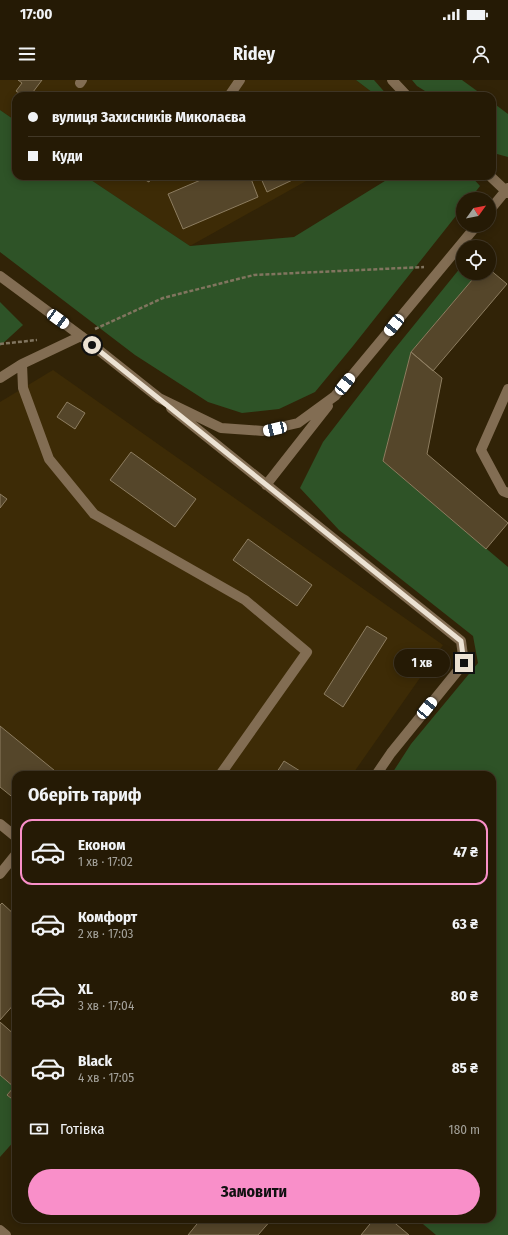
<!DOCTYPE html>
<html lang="uk">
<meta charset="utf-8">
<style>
:root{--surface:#251a05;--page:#2d230f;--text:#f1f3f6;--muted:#a3a19a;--line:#423827;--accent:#f98fc9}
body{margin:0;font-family:"Fira Sans Condensed",sans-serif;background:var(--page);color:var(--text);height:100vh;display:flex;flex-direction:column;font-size:15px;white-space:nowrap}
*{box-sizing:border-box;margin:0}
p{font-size:13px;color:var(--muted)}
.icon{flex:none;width:22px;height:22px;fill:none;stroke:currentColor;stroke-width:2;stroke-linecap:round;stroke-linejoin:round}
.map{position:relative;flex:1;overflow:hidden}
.side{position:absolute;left:12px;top:691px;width:484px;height:452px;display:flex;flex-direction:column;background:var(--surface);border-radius:12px;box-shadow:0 2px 10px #0003,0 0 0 1px var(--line)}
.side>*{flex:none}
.top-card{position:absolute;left:12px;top:12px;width:484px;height:88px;border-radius:12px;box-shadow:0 2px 10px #0003,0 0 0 1px var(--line);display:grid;align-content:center;height:88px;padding:0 16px;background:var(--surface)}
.needle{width:26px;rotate:57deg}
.tools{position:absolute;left:456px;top:112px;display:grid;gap:8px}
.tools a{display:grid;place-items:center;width:40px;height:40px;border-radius:50%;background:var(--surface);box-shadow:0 2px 10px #0003,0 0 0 1px var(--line);font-size:20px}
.end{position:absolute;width:18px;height:18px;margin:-9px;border:5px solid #ece2d3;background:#111;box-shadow:0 0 0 2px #111}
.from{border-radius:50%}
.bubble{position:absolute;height:28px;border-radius:14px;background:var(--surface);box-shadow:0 2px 10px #0003,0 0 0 1px var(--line);font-size:13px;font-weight:700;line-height:28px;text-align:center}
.car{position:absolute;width:12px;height:24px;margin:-12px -6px;border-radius:5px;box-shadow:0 0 3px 1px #0007;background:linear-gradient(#fff 24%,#345 0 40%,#fff 0 76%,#345 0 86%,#fff 0)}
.top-card b{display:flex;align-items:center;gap:14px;height:38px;font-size:15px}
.top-card b+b{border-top:1px solid var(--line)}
.top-card i{width:10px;height:10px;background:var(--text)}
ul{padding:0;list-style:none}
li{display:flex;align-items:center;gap:12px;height:66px;margin:0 8px 6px;padding:0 8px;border:2px solid transparent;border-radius:12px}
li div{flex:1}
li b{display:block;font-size:15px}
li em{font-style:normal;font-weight:700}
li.on{border-color:var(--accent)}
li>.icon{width:36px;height:36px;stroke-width:1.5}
h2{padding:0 16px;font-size:18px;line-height:48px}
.pay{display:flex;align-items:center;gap:10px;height:44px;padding:0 16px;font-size:15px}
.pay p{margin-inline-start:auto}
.action{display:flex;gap:8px;margin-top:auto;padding:8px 16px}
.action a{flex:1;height:46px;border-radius:24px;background:var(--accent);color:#111;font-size:16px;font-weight:700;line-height:46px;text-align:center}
.status{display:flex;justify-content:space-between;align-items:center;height:28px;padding:0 20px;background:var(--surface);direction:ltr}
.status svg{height:11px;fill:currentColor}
header{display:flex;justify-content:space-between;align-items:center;height:52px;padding:0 16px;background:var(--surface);font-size:18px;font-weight:700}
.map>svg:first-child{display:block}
.built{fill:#3d2b06}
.green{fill:#2e5327}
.building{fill:#55462a;stroke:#8d7d60}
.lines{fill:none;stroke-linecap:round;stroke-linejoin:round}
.path{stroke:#81755f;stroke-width:2.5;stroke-dasharray:4 2;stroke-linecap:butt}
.minor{stroke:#826d53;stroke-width:10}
.route{stroke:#ece2d3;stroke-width:5}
</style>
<div class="status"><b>17:00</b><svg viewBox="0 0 49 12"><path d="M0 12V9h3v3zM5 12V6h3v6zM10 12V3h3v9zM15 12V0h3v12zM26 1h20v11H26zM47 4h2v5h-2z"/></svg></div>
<header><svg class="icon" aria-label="menu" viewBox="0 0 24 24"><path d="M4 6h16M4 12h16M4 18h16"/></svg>Ridey<svg class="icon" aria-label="person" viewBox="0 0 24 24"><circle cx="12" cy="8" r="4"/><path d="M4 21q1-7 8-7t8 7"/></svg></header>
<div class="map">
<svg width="508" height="1155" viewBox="0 0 508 1155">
<rect width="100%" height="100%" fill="#312307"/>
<path class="built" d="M0 0H356L377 16H16V41L0 30Z
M85 96H315L190 166Z
M53 290 443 565 352 695H60L0 646V322Z"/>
<path class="green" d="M356 0H374L388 16H377Z
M412 0H462L484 16H433L417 6Z
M492 22 508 34V77L497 74 492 68Z
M0 30 16 41V96H85L190 166 294 157 393 96H471L480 106 470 119H463V127L353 266 315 312 279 329 242 333 208 322 135 275 0 172Z
M461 187H463V193H478L411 272 383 381 508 487V1155H436L417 1139H492V695H391L411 664 478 583 473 556 339 450 300 408 323 362 393 271Z
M0 222 23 245 0 266Z
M0 995 14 1007 7 1015 16 1022V1059L0 1077Z"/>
<path class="building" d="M18 0H42L30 16H23L16 11 22 3Z
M138 96H152L149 102Z
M210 96H250L258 117 183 149 168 114Z
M260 96H301L267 112Z
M489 189 507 204 433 291 411 272 478 193H489Z
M411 272 442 298 427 374 508 443 486 469 383 381Z
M67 322 85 333 75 349 57 337Z
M131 372 196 419 175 447 110 400Z
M0 414 7 419 0 428Z
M248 459 312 505 297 526 233 480Z
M367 546 387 558 343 627 324 614Z
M0 646 60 695H16V720L0 707Z
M284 681 300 691 298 695H275Z
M2 823 16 836V922L0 940V825Z
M0 942 16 956V1022L7 1015 14 1007 0 995Z
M201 1139H272L258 1155H188Z
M374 1139H390L409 1155H361Z"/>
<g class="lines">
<path class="path" d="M95 249 163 218 254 195 424 187
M0 264 37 260"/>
<path class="minor" d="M392 0 407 16
M80 3 82 0
M229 16 240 0
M490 96 508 113
M489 131 508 108
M0 196 81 256 159 318 221 348 263 351 298 343 335 316 477 145
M22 284 23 308 49 379 94 434 245 520 307 572 220 695
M0 298 22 284 81 256
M508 309 481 370 503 411 508 413
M171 328 461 561 464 583 391 673 376 695
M266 405 328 326
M0 744 16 757
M0 794 16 774
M0 1150 6 1155"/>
</g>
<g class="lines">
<path class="route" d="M92 265 461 561 464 583"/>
</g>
</svg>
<div class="tools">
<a><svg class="needle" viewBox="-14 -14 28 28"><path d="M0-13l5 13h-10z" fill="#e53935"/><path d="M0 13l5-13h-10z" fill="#a3a19a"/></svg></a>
<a><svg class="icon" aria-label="locate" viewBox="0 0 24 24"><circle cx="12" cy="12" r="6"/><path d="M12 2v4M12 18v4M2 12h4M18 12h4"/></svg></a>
</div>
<i class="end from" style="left:92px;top:265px"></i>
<i class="end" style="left:464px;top:583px"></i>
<div class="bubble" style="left:394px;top:569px;width:56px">1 хв</div>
<i class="car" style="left:58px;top:239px;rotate:126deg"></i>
<i class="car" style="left:394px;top:245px;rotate:219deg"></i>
<i class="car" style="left:345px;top:304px;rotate:39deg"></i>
<i class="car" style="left:275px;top:349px;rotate:257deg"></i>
<i class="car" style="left:427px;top:628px;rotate:39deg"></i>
<div class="top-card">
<b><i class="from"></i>вулиця Захисників Миколаєва</b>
<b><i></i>Куди</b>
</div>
<section class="side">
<h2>Оберіть тариф</h2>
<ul>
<li class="on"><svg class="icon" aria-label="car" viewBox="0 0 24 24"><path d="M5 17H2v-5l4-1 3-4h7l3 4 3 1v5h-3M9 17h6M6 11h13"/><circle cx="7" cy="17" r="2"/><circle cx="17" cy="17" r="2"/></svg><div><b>Економ</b><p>1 хв · 17:02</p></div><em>47 ₴</em></li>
<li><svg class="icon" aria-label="car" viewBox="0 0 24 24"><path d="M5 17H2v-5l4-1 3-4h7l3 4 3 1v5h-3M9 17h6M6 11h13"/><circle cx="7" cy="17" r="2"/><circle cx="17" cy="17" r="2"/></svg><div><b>Комфорт</b><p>2 хв · 17:03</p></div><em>63 ₴</em></li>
<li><svg class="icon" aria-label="car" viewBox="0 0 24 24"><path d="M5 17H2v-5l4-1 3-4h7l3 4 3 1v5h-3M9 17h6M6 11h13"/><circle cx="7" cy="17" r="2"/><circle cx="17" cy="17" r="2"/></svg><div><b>XL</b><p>3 хв · 17:04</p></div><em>80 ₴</em></li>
<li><svg class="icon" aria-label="car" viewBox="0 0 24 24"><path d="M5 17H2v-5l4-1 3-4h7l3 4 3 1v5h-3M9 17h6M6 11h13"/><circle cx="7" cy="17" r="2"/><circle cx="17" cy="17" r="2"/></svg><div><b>Black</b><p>4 хв · 17:05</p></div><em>85 ₴</em></li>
</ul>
<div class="pay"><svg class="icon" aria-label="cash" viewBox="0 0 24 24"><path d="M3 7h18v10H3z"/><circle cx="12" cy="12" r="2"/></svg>Готівка<p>180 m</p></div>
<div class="action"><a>Замовити</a></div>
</section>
</div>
